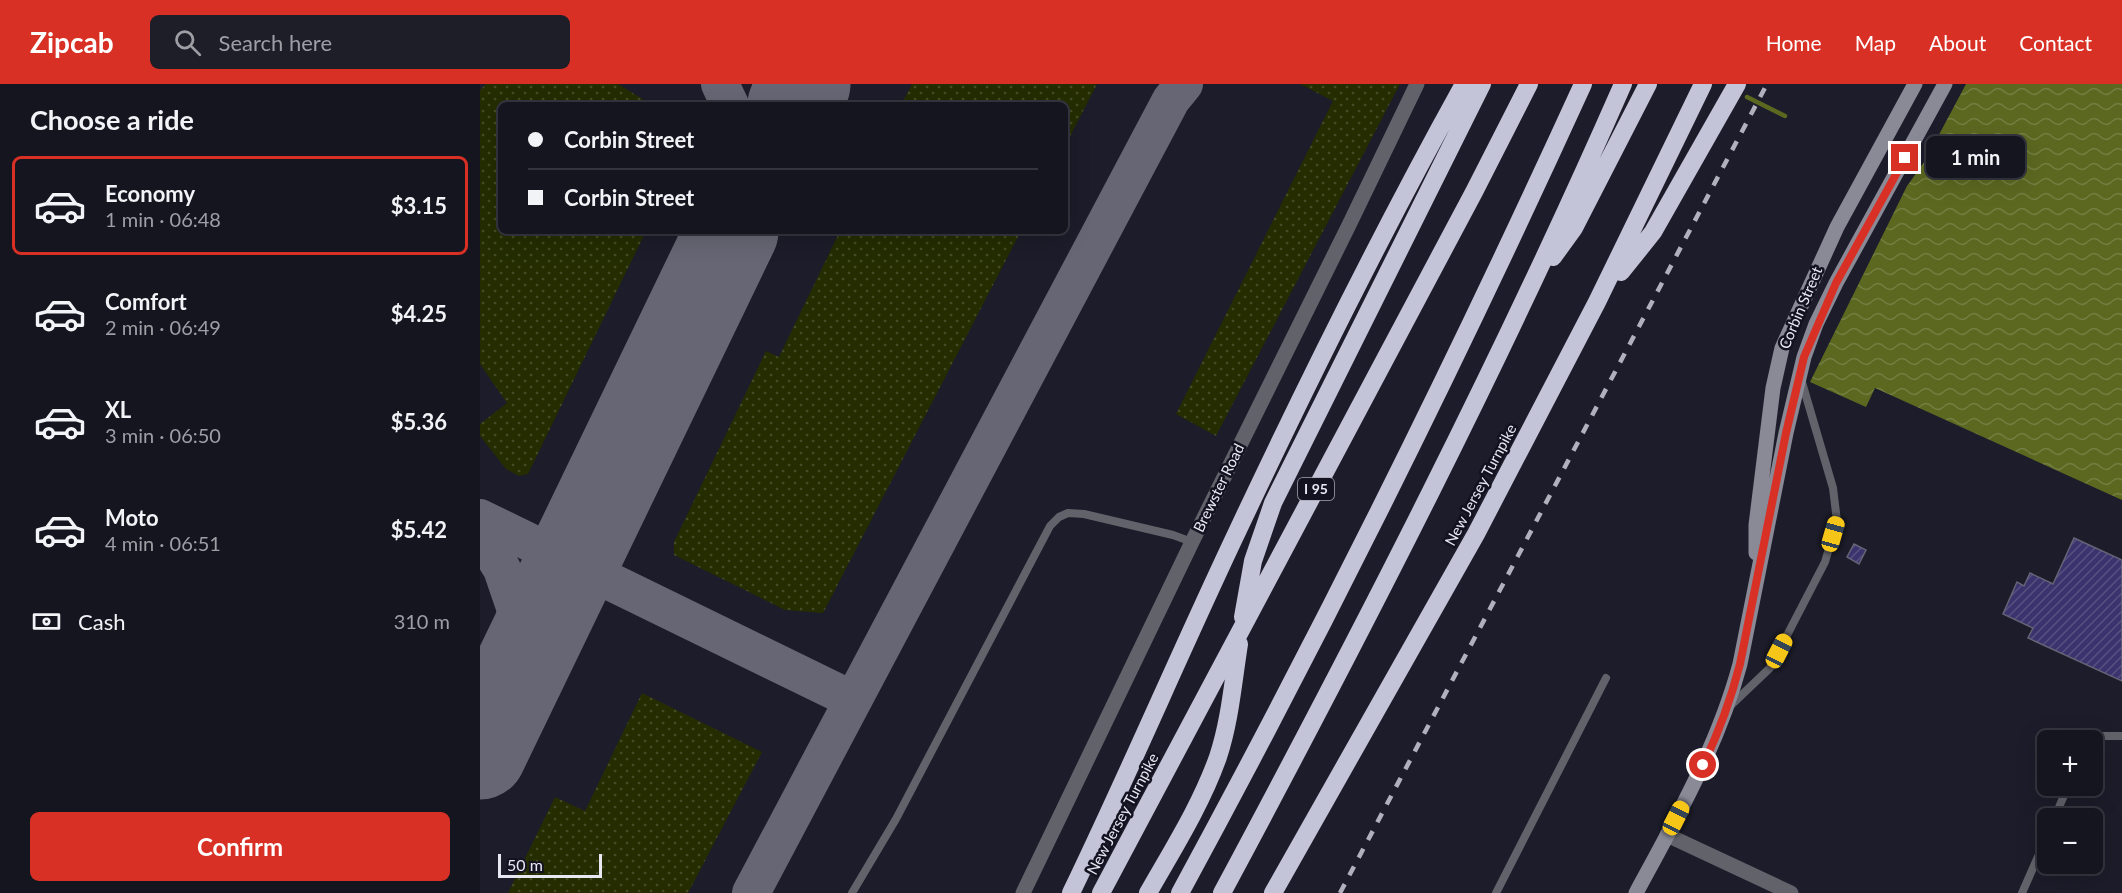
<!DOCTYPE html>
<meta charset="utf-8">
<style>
:root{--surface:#151520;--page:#1e1e29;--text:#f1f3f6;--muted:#9d9fa5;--line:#34343e;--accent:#d93025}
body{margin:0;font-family:Lato,sans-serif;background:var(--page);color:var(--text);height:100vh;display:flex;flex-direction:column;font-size:22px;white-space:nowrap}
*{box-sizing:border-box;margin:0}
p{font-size:20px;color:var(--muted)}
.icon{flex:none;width:33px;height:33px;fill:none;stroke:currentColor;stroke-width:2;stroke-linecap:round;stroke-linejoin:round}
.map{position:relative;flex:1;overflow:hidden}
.sheet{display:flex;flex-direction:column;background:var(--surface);width:480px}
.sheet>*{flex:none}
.hud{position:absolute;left:18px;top:18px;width:570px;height:132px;border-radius:9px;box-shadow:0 6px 24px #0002,0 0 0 2px var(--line);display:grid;align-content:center;height:132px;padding:0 30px;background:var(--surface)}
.buttons{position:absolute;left:1557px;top:646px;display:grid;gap:12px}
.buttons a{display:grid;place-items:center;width:66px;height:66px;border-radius:9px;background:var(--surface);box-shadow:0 6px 24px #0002,0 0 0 2px var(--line);font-size:30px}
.scale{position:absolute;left:18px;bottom:15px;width:104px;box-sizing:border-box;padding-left:6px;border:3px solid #e8e8f3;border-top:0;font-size:16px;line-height:21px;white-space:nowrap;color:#e8e8f3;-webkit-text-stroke:4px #131221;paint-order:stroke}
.end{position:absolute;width:27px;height:27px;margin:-14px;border:8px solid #d93025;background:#fff;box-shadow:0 0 0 3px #fff}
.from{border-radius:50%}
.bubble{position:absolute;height:42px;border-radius:9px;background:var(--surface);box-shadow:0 6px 24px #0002,0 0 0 2px var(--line);font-size:20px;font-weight:700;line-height:42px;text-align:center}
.car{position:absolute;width:18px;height:36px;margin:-18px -9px;border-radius:8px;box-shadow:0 0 4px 2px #0007;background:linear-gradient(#f5c518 24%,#345 0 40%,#f5c518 0 76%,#345 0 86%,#f5c518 0)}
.hud b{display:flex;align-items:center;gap:21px;height:57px;font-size:22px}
.hud b+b{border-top:2px solid var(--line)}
.hud i{width:15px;height:15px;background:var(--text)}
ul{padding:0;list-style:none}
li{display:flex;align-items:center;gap:18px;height:99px;margin:0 12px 9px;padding:0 18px;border:3px solid transparent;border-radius:9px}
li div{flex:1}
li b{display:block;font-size:22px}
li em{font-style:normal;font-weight:700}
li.current{border-color:var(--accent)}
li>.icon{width:54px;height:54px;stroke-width:1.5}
h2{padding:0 30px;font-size:27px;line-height:72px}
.pay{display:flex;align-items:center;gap:15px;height:66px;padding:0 30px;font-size:22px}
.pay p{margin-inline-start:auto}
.cta{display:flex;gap:12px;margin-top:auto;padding:12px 30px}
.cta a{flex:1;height:69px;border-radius:9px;background:var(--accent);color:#fff;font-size:24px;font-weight:700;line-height:69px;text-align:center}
header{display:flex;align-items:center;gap:36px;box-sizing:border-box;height:84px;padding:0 30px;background:var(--accent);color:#fff}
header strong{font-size:28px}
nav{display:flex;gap:33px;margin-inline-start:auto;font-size:21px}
.search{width:420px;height:54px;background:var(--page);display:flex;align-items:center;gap:15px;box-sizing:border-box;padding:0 21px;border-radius:9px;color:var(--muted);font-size:22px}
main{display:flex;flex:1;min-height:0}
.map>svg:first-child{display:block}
.grass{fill:url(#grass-dots)}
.water{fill:url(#water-waves)}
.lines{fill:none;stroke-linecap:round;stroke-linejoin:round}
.stream{stroke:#5c6820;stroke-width:4.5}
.taxiway{stroke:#666674;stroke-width:38}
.runway{stroke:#666674;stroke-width:93}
.building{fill:url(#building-hatch);stroke:#646476;stroke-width:1.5}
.lane{stroke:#62626a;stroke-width:8}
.street{stroke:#62626a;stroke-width:15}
.secondary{stroke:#8a8a97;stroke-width:15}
.highway{stroke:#c4c4d8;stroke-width:18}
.rail{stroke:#b1b1bd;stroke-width:4.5;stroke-dasharray:10 10;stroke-linecap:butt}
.route{stroke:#d93025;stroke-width:8}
.labels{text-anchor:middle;stroke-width:5;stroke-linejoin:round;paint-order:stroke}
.shield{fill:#131221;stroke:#a8a8b4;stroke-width:1.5}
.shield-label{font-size:14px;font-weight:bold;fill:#e8e8f3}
.street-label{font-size:15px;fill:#e8e8f3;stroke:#131221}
</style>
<header>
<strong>Zipcab</strong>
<div class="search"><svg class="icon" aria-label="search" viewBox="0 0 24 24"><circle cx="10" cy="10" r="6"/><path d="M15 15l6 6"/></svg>Search here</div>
<nav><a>Home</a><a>Map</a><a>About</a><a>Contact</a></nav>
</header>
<main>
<section class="sheet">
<h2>Choose a ride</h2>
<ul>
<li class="current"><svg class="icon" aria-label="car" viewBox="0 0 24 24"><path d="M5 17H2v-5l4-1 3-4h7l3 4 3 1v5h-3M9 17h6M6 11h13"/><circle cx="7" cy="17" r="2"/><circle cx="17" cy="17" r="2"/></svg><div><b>Economy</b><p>1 min · 06:48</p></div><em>$3.15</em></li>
<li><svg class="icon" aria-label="car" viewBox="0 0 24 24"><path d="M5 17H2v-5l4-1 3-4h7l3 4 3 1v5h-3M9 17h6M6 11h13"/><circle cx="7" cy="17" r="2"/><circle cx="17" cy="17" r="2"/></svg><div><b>Comfort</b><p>2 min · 06:49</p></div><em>$4.25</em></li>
<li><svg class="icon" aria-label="car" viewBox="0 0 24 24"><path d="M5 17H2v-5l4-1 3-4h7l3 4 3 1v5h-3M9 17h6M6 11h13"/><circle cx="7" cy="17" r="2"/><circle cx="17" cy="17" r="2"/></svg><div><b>XL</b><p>3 min · 06:50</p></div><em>$5.36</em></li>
<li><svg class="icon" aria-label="car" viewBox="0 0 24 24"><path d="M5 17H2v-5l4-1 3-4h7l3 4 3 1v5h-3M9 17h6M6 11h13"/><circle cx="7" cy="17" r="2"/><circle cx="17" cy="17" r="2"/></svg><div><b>Moto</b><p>4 min · 06:51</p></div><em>$5.42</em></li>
</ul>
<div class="pay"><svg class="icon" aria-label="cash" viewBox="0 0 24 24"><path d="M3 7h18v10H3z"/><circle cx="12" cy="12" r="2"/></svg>Cash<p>310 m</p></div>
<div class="cta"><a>Confirm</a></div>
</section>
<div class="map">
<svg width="1642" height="809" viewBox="0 0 1642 809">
<defs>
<pattern id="grass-dots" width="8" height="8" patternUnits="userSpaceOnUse" patternTransform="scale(1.5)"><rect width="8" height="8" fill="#242c00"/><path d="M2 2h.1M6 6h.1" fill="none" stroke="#444b26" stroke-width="1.8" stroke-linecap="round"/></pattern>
<pattern id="water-waves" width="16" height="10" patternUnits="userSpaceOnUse" patternTransform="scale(1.5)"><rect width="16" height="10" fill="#5c6820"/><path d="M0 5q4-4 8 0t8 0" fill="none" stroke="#737e41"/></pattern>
<pattern id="building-hatch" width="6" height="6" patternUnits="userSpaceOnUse" patternTransform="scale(1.5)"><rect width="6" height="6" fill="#3b336d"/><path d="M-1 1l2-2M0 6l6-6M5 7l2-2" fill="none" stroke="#575182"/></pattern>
</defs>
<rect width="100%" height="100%" fill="#1c1c2a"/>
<path class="grass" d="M6 0H138L161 14 168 21H21V147H166L48 390 39 392 26 385 0 352V340L27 319 0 280V6Z
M432 0H617L585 62V21H421Z
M820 0H920L736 352 696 330 853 17Z
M360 147H541L343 529 305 526 194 471V458L286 267 299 273Z
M162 609 282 668 208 809H28L75 713 105 727Z"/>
<path class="water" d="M1486 0H1642V416L1395 304 1386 323 1330 298 1427 102 1445 77Z"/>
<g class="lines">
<path class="stream" d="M1267 13 1305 32"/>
<path class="taxiway" d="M240 0 250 21
M291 0 317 13
M244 164 251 147
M0 434 373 616
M0 449 22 485 35 523 38 566 27 606 14 640
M271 809 691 16 704 0"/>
<path class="runway" d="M314 21 324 0
M0 669 252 147"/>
</g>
<path class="building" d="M1594 454 1642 476V597L1548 554 1553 544 1523 530 1537 498 1544 502 1550 489 1573 500Z
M1374 460 1386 466 1379 480 1367 473Z"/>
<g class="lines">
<path class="lane" d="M1249 623 1290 584 1345 478 1357 437 1353 404 1321 295
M1612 659 1623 652H1642
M1574 735 1588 702
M372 809 416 735 570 442 579 433 588 429 604 430 693 451 712 458
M1016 809 1126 594
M1542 809 1568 750"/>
<path class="street" d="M1187 751 1311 809
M543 809 712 458 870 139 937 0"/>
<path class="secondary" d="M1276 469V441L1293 304 1302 264 1357 143 1435 0
M1156 809C1196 735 1238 662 1260 580L1306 349 1324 273 1336 240 1356 199 1465 0"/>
<path class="highway" d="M1073 173 1094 144 1168 0
M1141 188 1173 148 1257 0
M763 533 773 477 793 419 1002 0
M591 809C649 689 701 566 758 446 829 295 903 146 984 0
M621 809 994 108 1049 0
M668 809C693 765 721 721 738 673 750 637 753 598 759 560
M700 809C844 544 978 274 1103 0
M742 809C884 544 1022 276 1143 0
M793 809 996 450 1117 218 1223 0"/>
<path class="rail" d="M860 809 1287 0"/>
</g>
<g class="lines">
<path class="route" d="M1223 681C1239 648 1251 615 1260 580L1306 349 1324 273 1356 199 1425 74"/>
</g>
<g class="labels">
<rect class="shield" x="818" y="394" width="36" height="22" rx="4.5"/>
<g class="shield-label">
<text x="836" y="410">I 95</text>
</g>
<g class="street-label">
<text transform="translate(1321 224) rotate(-67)" y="5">Corbin Street</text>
<text transform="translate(1001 401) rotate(-62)" y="5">New Jersey Turnpike</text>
<text transform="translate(739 404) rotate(-64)" y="5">Brewster Road</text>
<text transform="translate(643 730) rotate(-62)" y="5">New Jersey Turnpike</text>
</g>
</g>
</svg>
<div class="buttons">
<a>+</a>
<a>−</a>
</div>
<div class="scale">50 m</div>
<i class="end from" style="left:1223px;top:681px"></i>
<i class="end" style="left:1425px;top:74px"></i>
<div class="bubble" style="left:1446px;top:52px;width:99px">1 min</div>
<i class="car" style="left:1353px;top:450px;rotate:16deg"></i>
<i class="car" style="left:1299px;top:567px;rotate:27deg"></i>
<i class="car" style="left:1196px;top:734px;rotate:27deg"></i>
<div class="hud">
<b><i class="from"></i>Corbin Street</b>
<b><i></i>Corbin Street</b>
</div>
</div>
</main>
